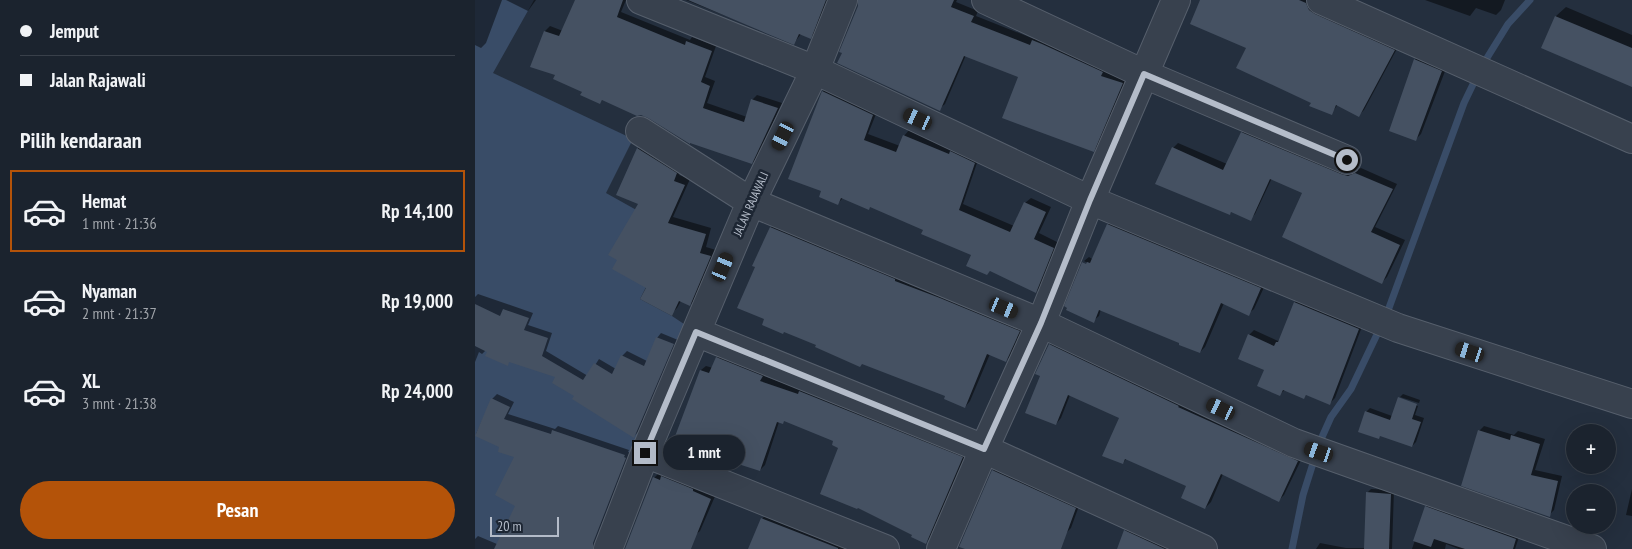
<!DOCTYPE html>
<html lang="id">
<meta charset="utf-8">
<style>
:root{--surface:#1b232e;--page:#282f3a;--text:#f1f3f6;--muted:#a0a4aa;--line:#39404a;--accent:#b45309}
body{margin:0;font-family:"PT Sans Narrow",sans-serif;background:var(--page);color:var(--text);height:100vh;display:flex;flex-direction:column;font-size:19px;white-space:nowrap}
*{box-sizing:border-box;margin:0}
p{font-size:16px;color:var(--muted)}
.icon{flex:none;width:28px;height:28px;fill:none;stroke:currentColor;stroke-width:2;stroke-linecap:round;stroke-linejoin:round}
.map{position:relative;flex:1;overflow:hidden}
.side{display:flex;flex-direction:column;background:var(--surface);width:475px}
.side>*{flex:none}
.banner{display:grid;align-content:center;height:110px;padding:0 20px;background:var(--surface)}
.buttons{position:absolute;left:1091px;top:424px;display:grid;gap:10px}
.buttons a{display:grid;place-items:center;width:50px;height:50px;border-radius:50%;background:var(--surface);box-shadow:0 5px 20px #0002,0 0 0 1px var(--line);font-size:25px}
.scale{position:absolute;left:15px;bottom:12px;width:69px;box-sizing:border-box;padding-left:5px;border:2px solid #b4bcc9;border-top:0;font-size:14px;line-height:18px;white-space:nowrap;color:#b4bcc9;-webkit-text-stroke:4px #1d2633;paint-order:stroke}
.end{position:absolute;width:22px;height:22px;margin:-11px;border:6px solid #b4bcc9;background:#111;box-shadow:0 0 0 2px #111}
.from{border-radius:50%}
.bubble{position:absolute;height:35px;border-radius:18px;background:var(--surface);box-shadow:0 5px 20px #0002,0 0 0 1px var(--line);font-size:16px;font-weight:800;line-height:35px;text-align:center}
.car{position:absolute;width:15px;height:30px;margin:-15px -8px;border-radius:6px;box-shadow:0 0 4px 1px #0007;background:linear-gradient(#222 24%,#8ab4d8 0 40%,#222 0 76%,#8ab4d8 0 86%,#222 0)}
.banner b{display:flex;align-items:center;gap:18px;height:48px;font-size:19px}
.banner b+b{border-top:1px solid var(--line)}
.banner i{width:12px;height:12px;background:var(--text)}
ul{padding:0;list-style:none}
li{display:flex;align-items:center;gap:15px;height:82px;margin:0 10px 8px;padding:0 10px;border:2px solid transparent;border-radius:0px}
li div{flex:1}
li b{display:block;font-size:19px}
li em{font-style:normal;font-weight:800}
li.on{border-color:var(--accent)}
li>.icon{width:45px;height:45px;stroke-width:1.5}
h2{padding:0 20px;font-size:22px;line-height:60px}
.cta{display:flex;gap:10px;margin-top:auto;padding:10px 20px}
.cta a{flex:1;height:58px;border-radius:30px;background:var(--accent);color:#fff;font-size:20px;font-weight:800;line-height:58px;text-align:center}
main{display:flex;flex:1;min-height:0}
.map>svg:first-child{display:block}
.water{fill:#394c67}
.shadow{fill:#0007}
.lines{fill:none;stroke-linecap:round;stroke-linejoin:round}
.stream{stroke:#394c67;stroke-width:7}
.building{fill:#455162}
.minor-casing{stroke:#565f6c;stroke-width:30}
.minor{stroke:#38414e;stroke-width:28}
.route{stroke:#b4bcc9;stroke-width:6}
.labels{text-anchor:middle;stroke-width:5;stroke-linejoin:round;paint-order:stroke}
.street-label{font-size:12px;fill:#b4bcc9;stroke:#1d2633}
</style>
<main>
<section class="side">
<div class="banner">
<b><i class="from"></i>Jemput</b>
<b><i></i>Jalan Rajawali</b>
</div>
<h2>Pilih kendaraan</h2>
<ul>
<li class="on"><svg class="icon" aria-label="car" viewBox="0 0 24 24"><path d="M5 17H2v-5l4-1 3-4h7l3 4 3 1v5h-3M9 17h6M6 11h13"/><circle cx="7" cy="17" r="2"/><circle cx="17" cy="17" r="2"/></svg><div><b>Hemat</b><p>1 mnt · 21:36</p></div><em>Rp 14,100</em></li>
<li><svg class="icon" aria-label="car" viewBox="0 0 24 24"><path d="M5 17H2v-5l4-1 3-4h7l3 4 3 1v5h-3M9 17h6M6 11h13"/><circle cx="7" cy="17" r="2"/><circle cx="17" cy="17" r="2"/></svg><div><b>Nyaman</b><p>2 mnt · 21:37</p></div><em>Rp 19,000</em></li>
<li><svg class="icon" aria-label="car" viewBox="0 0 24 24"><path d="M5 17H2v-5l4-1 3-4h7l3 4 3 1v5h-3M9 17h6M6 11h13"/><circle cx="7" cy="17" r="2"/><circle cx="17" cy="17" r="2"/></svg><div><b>XL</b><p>3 mnt · 21:38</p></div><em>Rp 24,000</em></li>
</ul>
<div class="cta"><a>Pesan</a></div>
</section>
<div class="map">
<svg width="1157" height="549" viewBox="0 0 1157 549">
<rect width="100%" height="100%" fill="#242f3e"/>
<path class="water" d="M0 0H59L18 73 158 139 131 193 199 231 165 299 197 316 212 326 122 549H0Z"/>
<path class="shadow" d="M0 0H27L11 43 6 48 0 45Z
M31 0H61L53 11Z
M101 0H151L146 12 215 40 217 37 241 46 230 77 240 81 232 103 272 117 277 100 282 95 307 103 282 158 277 163 174 117 128 99 125 103 81 75 70 31 75 26 88 31Z
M211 0H354L341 32 335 38 326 34 319 43Z
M384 0H482L481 2 503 11 501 16 559 39 564 35 653 78 624 145 618 151 545 77 491 55 470 104 464 109 384 6Z
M726 0H836L924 45 889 110 884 115 863 104 856 114 837 102 772 47Z
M950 0H1030L1026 10 1021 15 1001 8 995 16Z
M1091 7 1157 35V85L1068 47 1081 16Z
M946 54 972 66 946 134 941 139 916 131 940 59Z
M354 86 403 109 393 134 425 146 429 136 434 130 504 157 488 204 539 226 550 203 556 198 576 207 564 233 584 243 566 286 561 292 516 270 512 274 498 254 450 229 395 206 368 198 363 203 348 191 315 178 348 91Z
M772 128 879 171 886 168 922 184 900 227 930 240 912 277 907 282 829 192 797 178 780 214 775 219 757 211 755 214 698 148 703 143 752 164 767 133Z
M169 142 208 167 204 175 215 179 198 217 236 228 231 247 241 250 221 299 215 305 206 301 202 308 196 314 172 287 165 203 143 194 163 148Z
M638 219 791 283 779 309 773 314 749 303 730 347 725 352 706 342 626 309 624 316 618 321 591 306 608 262 609 264 617 265 609 261 614 257 617 259 619 257 633 225Z
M301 222 549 326 536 355 531 361 515 354 495 401 490 407 472 395 343 344 291 319 281 267 296 227Z
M3 294 58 313 53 325 77 333 71 351 113 376 124 359 141 369 147 356 152 351 172 361 182 338 186 333 203 340 164 431 159 436 82 376 12 349 7 354 4 352 0 362V297Z
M825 298 888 324 860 398 855 403 832 394 829 398 810 390 805 394 791 370 774 335 779 330 803 341 806 338 820 302Z
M580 339 828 456 809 495 804 500 748 474 736 502 730 508 713 486 652 458 648 463 646 417 595 395 586 418 581 424 567 375 575 345Z
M247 353 292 371 289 376 492 452 456 537 451 542 439 534 383 506 365 447 360 441 310 420 304 422 290 465 285 470 262 462 258 467 226 370 231 366 238 368 242 358Z
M22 394 39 402 33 414 80 429 83 426 154 450 153 452 156 453 124 549H42L41 456 26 446 1 434 17 399Z
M928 394 945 400 944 403 925 397Z
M924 399 943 406 940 415 949 418 941 442 937 446 906 435 904 437 891 412 895 408 917 416Z
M1009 426 1039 435 1043 431 1070 439 1060 470 1087 476 1079 510 1074 515 1004 431Z
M523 465 605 503 596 528 591 533 584 549H493L518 471Z
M184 473 241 494 225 531 202 549H151L179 478Z
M896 489 919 490 917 549H841L845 543 871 548H890L892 493Z
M1157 489V516L1151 515Z
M956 502 1045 534 1040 549H984L971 544 970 549H937L951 507Z
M292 513 384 549H275L287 519Z
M655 526 705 549H643L650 531Z
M3 536 29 547 28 549H0V539Z"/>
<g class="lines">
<path class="stream" d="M1007 66 1033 24 1055 0
M911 316 989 103 1002 76
M843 446 856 417 876 389 906 326
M817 549 828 495 840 457"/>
</g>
<path class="building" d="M100 0H148L142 17 210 45 211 41 237 51 226 82 235 86 228 108 269 122 276 99 303 108 277 164 215 143V144L173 118 166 115 162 116 127 100 125 104 105 95 107 92 78 79 80 75 55 67 69 31 84 36Z
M213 0H351L336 39 324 34 319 45Z
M383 0H479L476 7 499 16 496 22 555 45 557 40 567 44 628 72 626 76 648 83 619 152 527 118 543 77 489 56 465 111 362 63 367 53 364 52 383 6Z
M725 0H824L831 3 834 10 840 14 920 50 884 117 861 105 857 115 834 106 836 103 761 68 771 48 715 24Z
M1080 16 1157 48V87L1066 48Z
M939 59 967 71 941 141 914 131Z
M347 91 398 115 389 140 421 152 428 135 474 154 475 151 500 163 484 210 535 232 549 202 571 212 559 239 579 248 561 293 515 271 512 275 491 266 496 255 446 234 448 230 395 207 394 210 366 198 363 205 344 197 346 191 313 179Z
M766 132 866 174 873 176 880 173 918 189 896 232 925 245 907 284 807 237 827 193 795 179 776 221 756 212 755 215 680 184 697 147 748 170Z
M162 148 202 173 199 181 210 185 193 223 231 234 225 253 236 256 215 306 204 301 197 316 165 299 171 288 137 269 142 260 133 255 163 204 141 195Z
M632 224 786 288 774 316 746 303 725 353 704 345V343L624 310 619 323 591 310 592 308 589 306 607 262 611 264 612 262 615 263Z
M295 227 420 279V281L465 298 545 331 531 362 512 354 490 408 469 399 470 396 387 364 385 367 340 347 341 345 309 332 308 334 287 325 289 319 262 308 280 267 277 266Z
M819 302 884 329 855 405 831 395 829 399 808 390 805 396 782 386 789 370 763 359 773 334 799 346 801 342H803Z
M0 304 25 316 28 309 54 318 49 330 73 338 67 356 108 380 119 363 137 374 146 355 169 366 181 337 199 344 159 438 97 399 99 396 77 383 80 377 34 362 33 366 10 356 12 352 0 346Z
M574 344 704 406 703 407 823 461 804 502 746 474 730 509 706 498 711 486 650 459 648 464 627 456 644 418 593 395 581 425 550 413 565 376 560 374Z
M241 357 288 376 285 381 323 394 324 391 488 457 451 544 436 537 437 535 383 508 382 509 345 494 363 448 357 445 358 441 309 421 308 424 302 422 285 471 260 463 258 468 229 460 196 447 225 370 234 373Z
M923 397 942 404 937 419 946 422 937 447 905 436 904 439 883 432 890 411 915 420Z
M16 398 35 407 29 419 76 434 77 430 150 455 149 457 151 458 118 543V549H19L40 506 20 495 39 457 23 452 24 447 0 436Z
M1003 430 1035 440 1036 435 1065 444 1056 475 1083 481 1075 517 986 486Z
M517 470 601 508 586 549H490L484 547Z
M186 476 218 489V491L236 499 216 549H150L178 477 185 480Z
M891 492 916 494 914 549H889Z
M950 506 1041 539 1038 549H990L959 539 956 547 938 541Z
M286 518 363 548V549H273Z
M649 530 690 549H642Z"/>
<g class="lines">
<g class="minor-casing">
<path id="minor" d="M166 0 340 70 615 200 923 328 1157 404
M511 0 669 74 872 160
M846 0 1157 139
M165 131 276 202 566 323 819 443 1117 549
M221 332 509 449 728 549
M170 453 410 549
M133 549 170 453 276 202 340 70 368 0
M466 549 509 449 566 323 615 200 701 0"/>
</g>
<use href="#minor" class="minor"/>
</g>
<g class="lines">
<path class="route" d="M170 453 221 332 509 449 566 323 615 200 669 74 872 160"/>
</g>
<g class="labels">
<g class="street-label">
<text transform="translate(276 204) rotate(-66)" y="4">JALAN RAJAWALI</text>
</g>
</g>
</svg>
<div class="buttons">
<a>+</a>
<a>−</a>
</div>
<div class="scale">20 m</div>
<i class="end from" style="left:872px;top:160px"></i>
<i class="end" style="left:170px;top:453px"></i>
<div class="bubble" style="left:188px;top:435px;width:82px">1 mnt</div>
<i class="car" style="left:443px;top:119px;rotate:295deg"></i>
<i class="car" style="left:308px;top:136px;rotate:206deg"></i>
<i class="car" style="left:248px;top:267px;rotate:23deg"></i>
<i class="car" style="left:529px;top:308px;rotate:112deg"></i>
<i class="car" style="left:995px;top:352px;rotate:288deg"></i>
<i class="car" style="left:746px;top:409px;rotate:296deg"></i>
<i class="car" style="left:844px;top:452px;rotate:289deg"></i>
</div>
</main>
